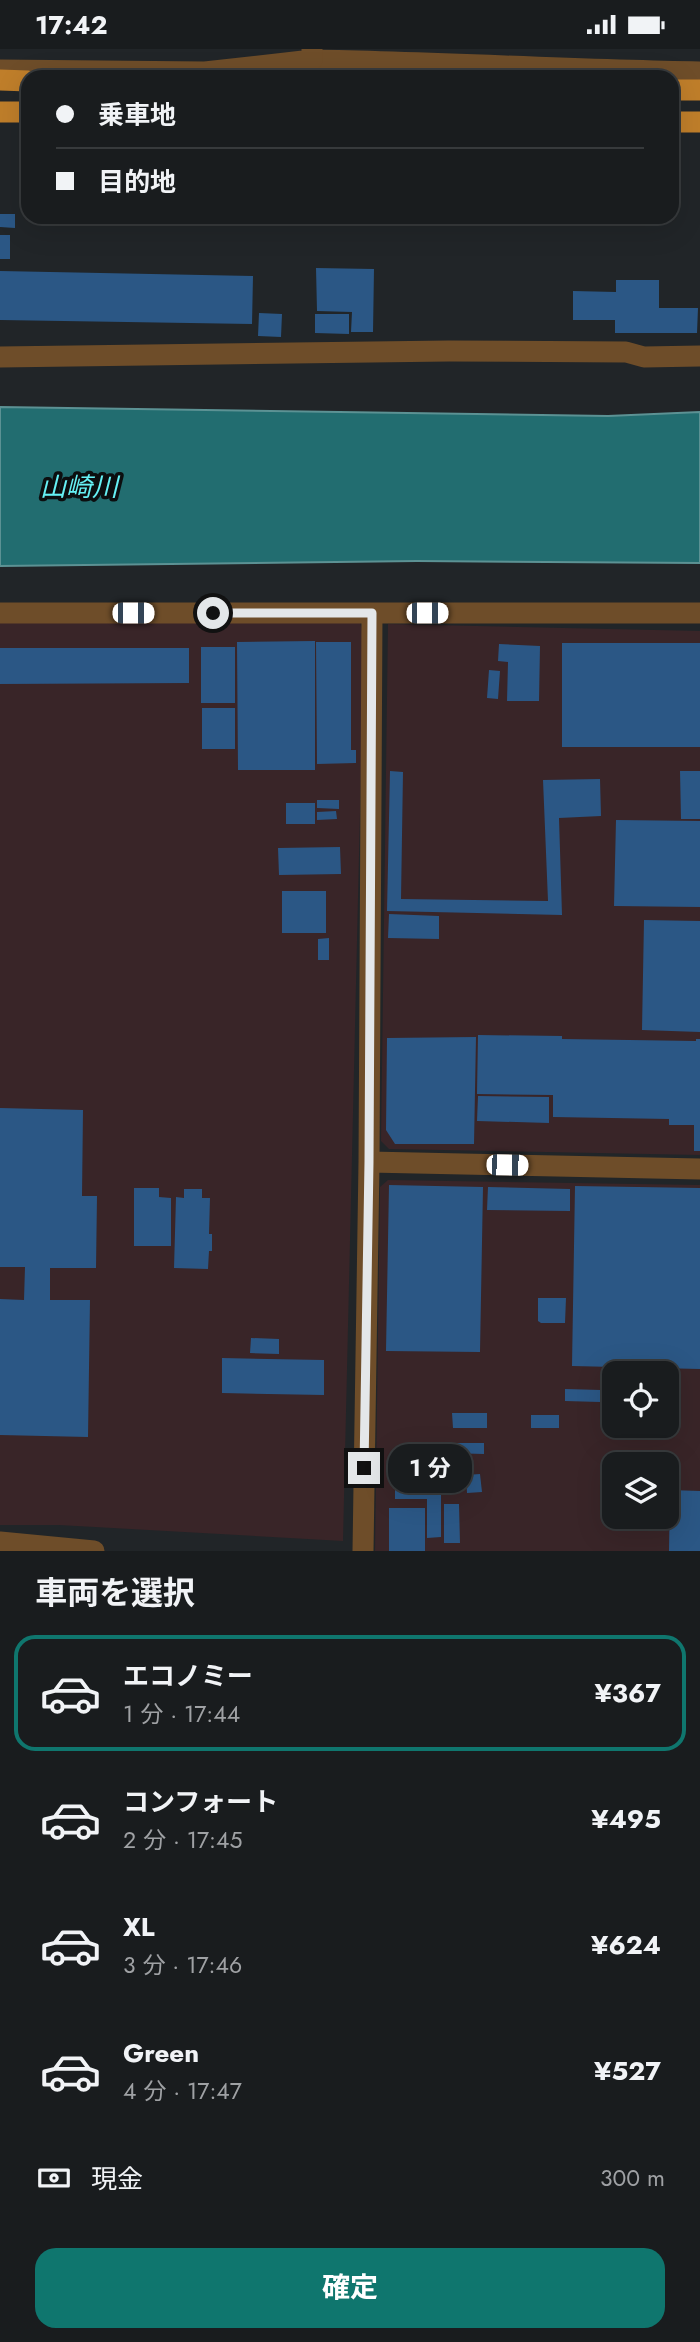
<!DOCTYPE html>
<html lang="ja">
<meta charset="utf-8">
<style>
:root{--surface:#191c1e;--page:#26292b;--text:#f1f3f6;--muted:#9fa1a4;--line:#373a3c;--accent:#0f766e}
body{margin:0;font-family:Jost,"Noto Sans JP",sans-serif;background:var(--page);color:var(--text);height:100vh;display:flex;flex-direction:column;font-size:26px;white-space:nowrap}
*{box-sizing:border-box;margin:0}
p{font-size:23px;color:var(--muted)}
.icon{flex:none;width:38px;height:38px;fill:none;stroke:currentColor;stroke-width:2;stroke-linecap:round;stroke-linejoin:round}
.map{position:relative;height:1502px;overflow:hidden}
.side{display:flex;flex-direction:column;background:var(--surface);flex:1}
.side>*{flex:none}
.top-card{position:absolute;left:21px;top:21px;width:658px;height:154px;border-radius:21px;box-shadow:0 7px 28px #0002,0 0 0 2px var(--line);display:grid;align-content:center;height:154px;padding:0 35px;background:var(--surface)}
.fabs{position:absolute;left:602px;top:1312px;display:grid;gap:14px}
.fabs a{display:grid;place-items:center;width:77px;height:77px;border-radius:14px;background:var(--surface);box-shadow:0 7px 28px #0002,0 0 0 2px var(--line);font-size:35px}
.end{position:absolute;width:32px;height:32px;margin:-16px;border:9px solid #e4e7e9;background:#111;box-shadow:0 0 0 4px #111}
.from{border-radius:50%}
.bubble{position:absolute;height:49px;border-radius:21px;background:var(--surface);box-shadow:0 7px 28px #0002,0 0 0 2px var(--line);font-size:23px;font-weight:700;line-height:49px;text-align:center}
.car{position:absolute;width:21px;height:42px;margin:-21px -10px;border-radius:9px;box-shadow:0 0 5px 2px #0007;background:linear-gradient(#fff 24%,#345 0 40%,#fff 0 76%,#345 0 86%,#fff 0)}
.top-card b{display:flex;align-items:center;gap:24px;height:66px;font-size:26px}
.top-card b+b{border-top:2px solid var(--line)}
.top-card i{width:18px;height:18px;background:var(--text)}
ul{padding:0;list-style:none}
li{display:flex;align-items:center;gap:21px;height:116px;margin:0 14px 10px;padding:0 21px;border:4px solid transparent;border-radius:21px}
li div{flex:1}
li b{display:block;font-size:26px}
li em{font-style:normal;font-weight:700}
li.current{border-color:var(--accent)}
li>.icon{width:63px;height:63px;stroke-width:1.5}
h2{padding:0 35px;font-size:32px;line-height:84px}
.pay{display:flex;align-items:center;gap:18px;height:77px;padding:0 35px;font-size:26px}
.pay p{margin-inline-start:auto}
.action{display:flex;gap:14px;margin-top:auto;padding:14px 35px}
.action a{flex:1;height:80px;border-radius:21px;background:var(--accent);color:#fff;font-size:28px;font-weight:700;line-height:80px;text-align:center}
.status{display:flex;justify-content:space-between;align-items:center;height:49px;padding:0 35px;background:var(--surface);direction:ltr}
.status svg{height:19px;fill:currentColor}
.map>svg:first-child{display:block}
.industrial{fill:#392528;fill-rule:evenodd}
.water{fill:#226d70;stroke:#5c9294;stroke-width:2}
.building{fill:#2b5785}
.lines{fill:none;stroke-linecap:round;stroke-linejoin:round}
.minor{stroke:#6e4d29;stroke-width:21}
.tertiary{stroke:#6e4d29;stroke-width:21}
.trunk{stroke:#bf7e2a;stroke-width:21}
.route{stroke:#e4e7e9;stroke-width:9}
.labels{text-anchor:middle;stroke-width:7;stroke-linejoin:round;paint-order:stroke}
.water-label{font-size:26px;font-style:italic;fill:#66f1f5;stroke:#0c0e0f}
</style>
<div class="status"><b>17:42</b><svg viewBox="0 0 49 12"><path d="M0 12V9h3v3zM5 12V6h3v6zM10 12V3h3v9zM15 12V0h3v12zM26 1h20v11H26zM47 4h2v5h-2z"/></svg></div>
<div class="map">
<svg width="700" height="1502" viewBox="0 0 700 1502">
<rect width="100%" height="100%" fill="#212528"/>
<path class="industrial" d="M360 573 364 592 343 1492 59 1476H0V574Z
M388 575 700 582V1106L389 1100 381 1092Z
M388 1131 700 1136V1502H375L380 1138ZM614 1325H667V1377H614ZM614 1416H667V1468H614Z"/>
<path class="water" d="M0 358 608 367 700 363V514L417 512 0 517Z"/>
<path class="building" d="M0 165H15V179L0 178Z
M0 186H10V210H0Z
M316 219 374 220 373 283H351L352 263 317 262Z
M0 222 253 227 252 275 0 271Z
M616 231H659V259H698L697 284H615V271H573V242L616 243Z
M259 264 282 265 281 288 258 287Z
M315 265H349V285L315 284Z
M315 592V721H238L237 593Z
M316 593H351V701H356V714L317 715Z
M562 594H700V698H562Z
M499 595 540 597 539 652H507L508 613 498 612Z
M201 598H235V654H201Z
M0 599H189V634L0 635Z
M489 621 500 622 498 650 487 649Z
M202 659H235V700H202Z
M390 722 403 723 401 850 548 852 543 731 600 730 601 767 559 769 562 866 387 862Z
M680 722H700V770H681Z
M317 751H339V760L317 759Z
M286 754H315V775H286Z
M336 762 337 770 317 771V763Z
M616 771 700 772V858L614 857Z
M340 798 341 825 279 826 278 799Z
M282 842H326V884H282Z
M389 865 439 867V890L388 889Z
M644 871 700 872V983L642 981Z
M329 889V911H318V890Z
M478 986 562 987V990L696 992V990H700V1102H694V1076H669V1070L553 1068V1046L477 1045Z
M476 988 474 1095H395L386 1081 387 989Z
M478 1047 549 1048V1074L477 1072Z
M0 1059 83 1061 82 1147H97L96 1219H50V1251H90L88 1388 0 1386V1250L24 1251 25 1218H0Z
M389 1136 483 1138 480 1303 386 1302Z
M575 1137 700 1139V1320L572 1317Z
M488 1138 570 1140V1162L487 1161Z
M134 1139H159V1148L171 1149V1197H134Z
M184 1140H202V1149H210L209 1185H212V1202H209L208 1220 174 1219 176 1148 184 1149Z
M538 1249H566L565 1274H541L538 1272Z
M251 1289 279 1290V1305L250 1304Z
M222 1309 324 1311V1346L222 1344Z
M565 1340 601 1341 600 1353 565 1352Z
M452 1364H487V1379H453Z
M531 1366H559V1379H531Z
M449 1394H484V1405L448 1404Z
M395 1401 427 1402V1443H441V1488L427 1489V1450H395Z
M480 1425 482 1443 467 1444 466 1426Z
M670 1441 700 1442V1502H669Z
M444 1455H459L460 1494H444Z
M389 1459H425V1502H389Z"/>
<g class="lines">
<path class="minor" d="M312 11C441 13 570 21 700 23
M0 308 449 302 626 303 644 308 700 307
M0 564H700
M369 1113 700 1120
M363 1502 369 1113 372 564"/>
<path class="tertiary" d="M0 21 205 23 312 11V0
M0 1493 94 1502"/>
<path class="trunk" d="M0 31 28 32
M672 41H700
M0 63H28
M672 73H700"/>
</g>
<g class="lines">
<path class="route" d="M213 564H372L369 1113 364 1419"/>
</g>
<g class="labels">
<g class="water-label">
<text x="79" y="447">山崎川</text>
</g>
</g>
</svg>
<div class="fabs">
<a><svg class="icon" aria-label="locate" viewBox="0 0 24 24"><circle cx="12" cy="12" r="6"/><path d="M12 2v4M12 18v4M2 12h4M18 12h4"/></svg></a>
<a><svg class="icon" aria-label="layers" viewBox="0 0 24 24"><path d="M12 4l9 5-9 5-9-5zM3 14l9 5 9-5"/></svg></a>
</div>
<i class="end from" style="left:213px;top:564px"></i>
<i class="end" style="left:364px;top:1419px"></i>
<div class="bubble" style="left:388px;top:1395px;width:84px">1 分</div>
<i class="car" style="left:133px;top:564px;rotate:90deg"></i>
<i class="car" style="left:427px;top:564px;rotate:90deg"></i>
<i class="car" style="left:507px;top:1116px;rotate:91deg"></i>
<div class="top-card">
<b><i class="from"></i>乗車地</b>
<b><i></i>目的地</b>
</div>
</div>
<section class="side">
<h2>車両を選択</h2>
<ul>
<li class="current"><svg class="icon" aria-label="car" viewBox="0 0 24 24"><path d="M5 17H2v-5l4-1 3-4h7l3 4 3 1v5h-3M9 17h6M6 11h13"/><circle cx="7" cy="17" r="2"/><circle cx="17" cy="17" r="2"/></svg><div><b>エコノミー</b><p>1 分 · 17:44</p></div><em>¥367</em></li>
<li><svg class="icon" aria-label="car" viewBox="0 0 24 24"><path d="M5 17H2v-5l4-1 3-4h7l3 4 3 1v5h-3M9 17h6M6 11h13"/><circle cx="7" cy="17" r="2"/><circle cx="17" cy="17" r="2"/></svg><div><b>コンフォート</b><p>2 分 · 17:45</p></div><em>¥495</em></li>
<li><svg class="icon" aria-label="car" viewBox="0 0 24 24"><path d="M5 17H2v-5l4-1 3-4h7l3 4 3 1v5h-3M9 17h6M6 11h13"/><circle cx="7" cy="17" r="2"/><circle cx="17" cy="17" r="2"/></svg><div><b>XL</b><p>3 分 · 17:46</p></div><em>¥624</em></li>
<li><svg class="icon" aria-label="car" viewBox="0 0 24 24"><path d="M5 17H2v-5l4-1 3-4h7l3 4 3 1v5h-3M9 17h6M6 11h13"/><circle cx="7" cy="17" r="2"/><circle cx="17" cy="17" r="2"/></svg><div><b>Green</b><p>4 分 · 17:47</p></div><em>¥527</em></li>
</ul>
<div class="pay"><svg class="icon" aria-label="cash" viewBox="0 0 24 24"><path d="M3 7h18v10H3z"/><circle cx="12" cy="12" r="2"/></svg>現金<p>300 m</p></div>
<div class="action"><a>確定</a></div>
</section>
